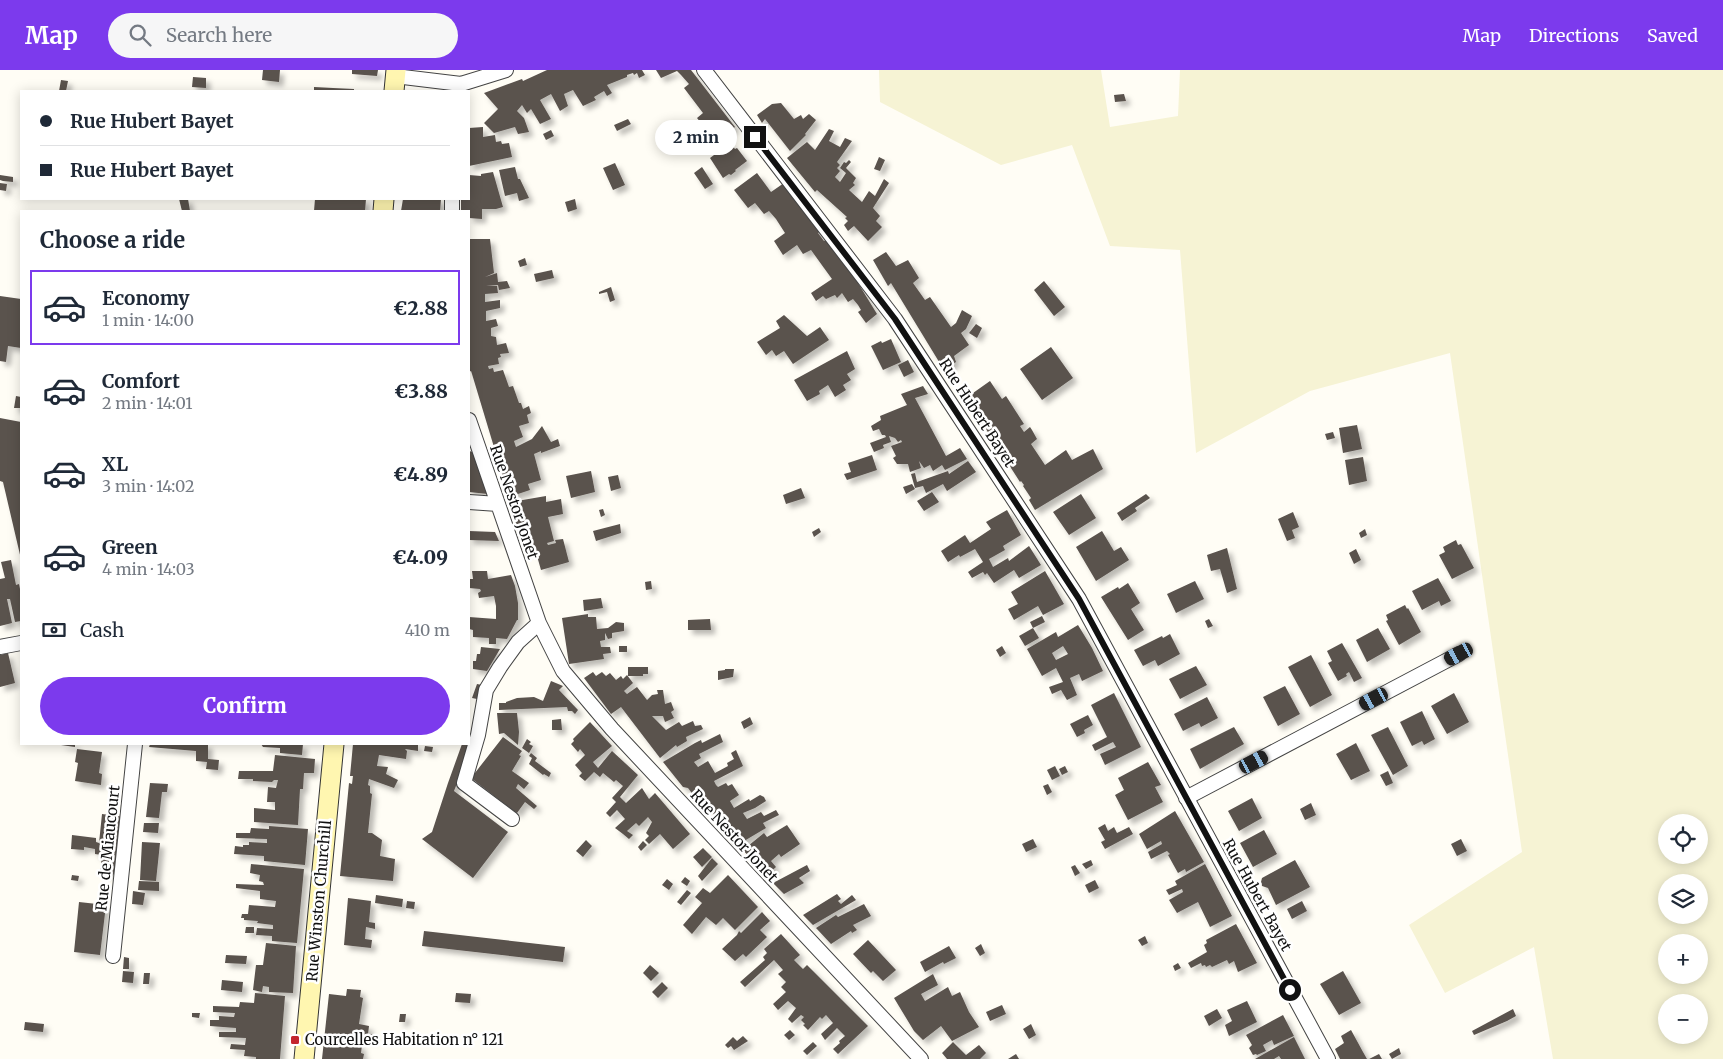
<!DOCTYPE html>
<meta charset="utf-8">
<style>
:root{--surface:#fff;--page:#f6f6f7;--text:#1f2937;--muted:#747a83;--line:#e0e1e3;--accent:#7c3aed}
body{margin:0;font-family:Merriweather,serif;background:var(--page);color:var(--text);height:100vh;display:flex;flex-direction:column;font-size:19px;white-space:nowrap}
*{box-sizing:border-box;margin:0}
p{font-size:16px;color:var(--muted)}
.icon{flex:none;width:28px;height:28px;fill:none;stroke:currentColor;stroke-width:2;stroke-linecap:round;stroke-linejoin:round}
.map{position:relative;flex:1;overflow:hidden}
.panel{position:absolute;left:20px;top:140px;width:450px;height:535px;display:flex;flex-direction:column;background:var(--surface);border-radius:0px;box-shadow:0 2px 12px #0003}
.panel>*{flex:none}
.banner{position:absolute;left:20px;top:20px;width:450px;height:110px;border-radius:0px;box-shadow:0 2px 12px #0003;display:grid;align-content:center;height:110px;padding:0 20px;background:var(--surface)}
.fabs{position:absolute;left:1658px;top:744px;display:grid;gap:10px}
.fabs a{display:grid;place-items:center;width:50px;height:50px;border-radius:50%;background:var(--surface);box-shadow:0 2px 12px #0003;font-size:25px}
.end{position:absolute;width:22px;height:22px;margin:-11px;border:6px solid #111;background:#fff;box-shadow:0 0 0 2px #fff}
.from{border-radius:50%}
.bubble{position:absolute;height:35px;border-radius:18px;background:var(--surface);box-shadow:0 2px 12px #0003;font-size:16px;font-weight:800;line-height:35px;text-align:center}
.car{position:absolute;width:15px;height:30px;margin:-15px -8px;border-radius:6px;box-shadow:0 0 4px 1px #0007;background:linear-gradient(#222 24%,#8ab4d8 0 40%,#222 0 76%,#8ab4d8 0 86%,#222 0)}
.banner b{display:flex;align-items:center;gap:18px;height:48px;font-size:19px}
.banner b+b{border-top:1px solid var(--line)}
.banner i{width:12px;height:12px;background:var(--text)}
ul{padding:0;list-style:none}
li{display:flex;align-items:center;gap:15px;height:75px;margin:0 10px 8px;padding:0 10px;border:2px solid transparent;border-radius:0px}
li div{flex:1}
li b{display:block;font-size:19px}
li em{font-style:normal;font-weight:800}
li.active{border-color:var(--accent)}
li>.icon{width:45px;height:45px;stroke-width:1.5}
h2{padding:0 20px;font-size:22px;line-height:60px}
.pay{display:flex;align-items:center;gap:12px;height:55px;padding:0 20px;font-size:19px}
.pay p{margin-inline-start:auto}
.action{display:flex;gap:10px;margin-top:auto;padding:10px 20px}
.action a{flex:1;height:58px;border-radius:30px;background:var(--accent);color:#fff;font-size:20px;font-weight:800;line-height:58px;text-align:center}
header{display:flex;align-items:center;gap:30px;box-sizing:border-box;height:70px;padding:0 25px;background:var(--accent);color:#fff}
header strong{font-size:24px}
nav{display:flex;gap:28px;margin-inline-start:auto;font-size:18px}
.search{width:350px;height:45px;background:var(--page);display:flex;align-items:center;gap:12px;box-sizing:border-box;padding:0 18px;border-radius:28px;color:var(--muted);font-size:19px}
.map>svg:first-child{display:block}
.farmland{fill:#f6f3d4;fill-rule:evenodd}
.building{fill:#5a524d;fill-rule:evenodd;filter:url(#shadow)}
.lines{fill:none;stroke-linecap:round;stroke-linejoin:round}
.minor-casing{stroke:#444;stroke-width:16}
.secondary-casing{stroke:#333;stroke-width:21}
.minor{stroke:#fff;stroke-width:14}
.secondary{stroke:#fff6b0;stroke-width:19}
.route{stroke:#111;stroke-width:6}
.poi-dot{fill:#c4262e;stroke:#fff;stroke-width:2}
.labels{text-anchor:middle;stroke-width:5;stroke-linejoin:round;paint-order:stroke}
.street-label{font-size:15px;fill:#111;stroke:#fff}
.poi-label{font-size:15px;fill:#111;stroke:#fff;text-anchor:start}
</style>
<header>
<strong>Map</strong>
<div class="search"><svg class="icon" aria-label="search" viewBox="0 0 24 24"><circle cx="10" cy="10" r="6"/><path d="M15 15l6 6"/></svg>Search here</div>
<nav><a>Map</a><a>Directions</a><a>Saved</a></nav>
</header>
<div class="map">
<svg width="1723" height="989" viewBox="0 0 1723 989">
<defs>
<filter id="shadow"><feDropShadow dx="4.5" dy="4.5" stdDeviation="2.5" flood-color="#0004"/></filter>
</defs>
<rect width="100%" height="100%" fill="#fffdf5"/>
<path class="farmland" d="M879 0H1101L1110 57 1178 46 1180 0H1723V989H1553L1534 877 1445 923 1409 855 1522 782 1450 283 1310 321 1196 383 1180 180 1110 176 1072 75 1001 95 880 32ZM1666 752H1699V785H1666ZM1666 812H1699V845H1666ZM1666 872H1699V905H1666ZM1666 932H1699V965H1666Z"/>
<path class="building" d="M263 0H280L279 12 262 10Z
M352 0H378L377 6 352 4Z
M547 0H642L645 5 639 8 637 3 634 5 633 3 627 5V7L607 15 612 23 607 26 604 21 594 27 596 30 583 36 573 20 564 24 568 36 560 41 551 24 540 30 551 49 540 54 531 39 527 43 522 35 517 41 524 48 529 62 518 64 515 57 494 63 484 53 498 39 484 23 522 9 523 11Z
M656 0H691L735 57 716 72 697 48 703 43 684 18 689 14 681 5 677 1 661 8Z
M193 7 206 8V18L192 17Z
M61 10 68 11 66 21H59Z
M314 17 333 18 354 19V21H314Z
M1124 24 1126 31 1115 32 1114 25Z
M781 33 794 49 801 45 803 49 809 44 816 50 805 64 806 65 790 81 765 49 762 53 757 45 772 34Z
M628 49 631 54 617 61 614 55Z
M483 57V67L495 65 496 72 501 71 502 74 509 73 512 87 469 96V58Z
M829 59 834 61 829 71 840 77 845 68 852 71 837 92 840 95 837 98 840 101 835 107 840 112 846 103 840 98 844 92 846 93 849 90 851 92 846 98 856 108 853 113 855 115 849 120 862 132 869 121 875 126 884 109 889 113 873 138 880 146 876 151 882 157 868 171 854 156 848 161 844 155 848 151 845 148 847 147 817 120 815 122 787 88 807 72 815 80Z
M551 60 554 66 546 70 543 64Z
M730 73 735 79 737 78 747 91 735 100 736 101 731 105 729 104 723 108 710 88Z
M879 87 885 90 880 101 874 99Z
M615 93 625 115 613 120 603 98Z
M515 97 518 109H520L529 128 519 131 517 123 505 126 499 100Z
M702 97 713 114 705 119 694 103Z
M493 102 503 137 496 139H482V149L469 148V141H461V129H469V105L481 106V104Z
M757 103 771 122 784 113 822 160 818 163 824 171 829 168 861 211 858 213 877 244 866 253 858 242 861 240 858 235 853 229 848 232 842 223 837 228 835 225 826 229 823 226 816 231 811 223 832 209 824 198 811 180 803 184 797 175 783 185 774 171 785 163 776 149 769 141 764 144 755 133 748 138 734 120Z
M0 105 13 107V112L3 111 0 110Z
M0 113 7 114 6 121 0 120Z
M179 129H188L190 141H182Z
M315 129H366L365 141H314Z
M403 129H441L440 141H401Z
M575 129 577 139 568 142 565 132Z
M469 169H490L494 203 485 207 497 203 498 212 507 211 510 218 499 220 498 215 486 216H497L498 223 485 224V232L500 230V238L486 241V251L496 249 498 256 491 258V266L496 267 497 275 506 273 509 283 500 284 501 287 498 288 499 294 488 296 489 299 493 298 494 302 503 300 509 317 513 316 519 333H521L523 339 529 336 531 343 527 345 529 353 519 356 523 367 514 371 516 377 532 369 542 356 551 372 558 369 560 376 541 383V381L534 384 541 410 528 414 530 420 509 427 472 304 471 301 469 302Z
M886 182 896 196 908 190 919 208 913 213 925 230 930 227 951 257 956 253 962 240 972 246 966 259 961 263 969 275 954 286 956 292 944 300 891 213 888 216 873 190Z
M525 188 527 195 520 197 518 191Z
M552 200 554 208 536 212 534 204Z
M1044 211 1065 237 1054 246 1034 220Z
M611 217 615 230 610 232 607 222 599 224V222Z
M0 226 21 229V278L8 276 6 292 0 291Z
M784 245 807 266 820 257 829 270 793 294 784 281 776 286 772 280 766 285 757 272 780 258 776 251Z
M976 254 982 258 977 268 969 263Z
M891 269 901 292 883 300 871 276 881 271 882 273Z
M1051 277 1073 308 1042 330 1020 299Z
M847 281 855 299 847 304 851 310 843 315 846 320 835 327 828 315 819 321 820 324 807 331 794 310Z
M908 290 914 302 904 307 898 295Z
M990 311 1002 329 1006 326 1024 354 1020 356 1024 362 1030 357 1032 360 1037 369 1031 374 1045 395 1066 380 1072 390 1093 379 1103 399 1035 440 1029 430 1031 428 1023 416 1024 415 1021 411 1020 412 966 328Z
M923 316 928 324 915 328 946 386 960 378 967 389 945 400 942 395 933 401 930 395 924 398 919 391 921 398 910 402 908 394H897L893 388 896 386 891 376 902 372 901 370 898 372 895 368 889 366 891 372 883 375 884 378 874 382 870 373 886 367 885 365H882L879 359 873 361 871 356 881 350 880 346 907 335 901 324Z
M16 326 21 327 20 338H14Z
M0 348 21 352V489L3 412 0 411Z
M1357 355 1362 379 1343 383 1339 358Z
M1333 362 1335 368 1327 370 1325 364Z
M469 381 473 382 488 424 469 422Z
M872 385 877 400 847 410 844 404 851 402 848 393Z
M1363 387 1367 411 1349 415 1345 390Z
M968 391 976 402 947 421 943 414 926 423 923 416 915 418 911 404 915 403 917 412 948 401 949 404Z
M591 401 595 422 571 428 566 406Z
M618 405 621 418 611 421 608 407Z
M912 414 915 419 906 424 903 417Z
M801 418 805 428 786 434 783 425Z
M932 422 939 432 924 441 917 431Z
M1081 424 1096 448 1069 465 1053 442Z
M1146 424 1150 428 1135 438 1137 441 1122 451 1117 443Z
M546 426V432L561 429 563 444 548 447 554 471 547 473 548 475 556 473 555 470 563 469 569 492 541 500 535 479 526 481 523 471 520 472 511 432Z
M603 439 605 445 601 447 599 440Z
M1007 440 1021 465 1003 476 1005 480 989 489 993 497 1008 488 1009 491 1029 476 1041 495 1019 508 1014 500 994 513 987 503 985 505 983 502 972 508 968 502 983 492 975 479 960 487 959 485 948 492 941 481 965 465 970 473 991 459 986 452Z
M1293 442 1299 457 1292 460 1295 468 1287 471 1278 449Z
M620 454 621 463 596 471 593 461Z
M819 458 821 462 814 467 812 462Z
M1365 459 1367 465 1361 468 1359 463Z
M469 461 495 462 499 471 469 470Z
M1102 461 1114 481 1121 477 1129 490 1096 511 1076 477Z
M1456 470 1458 475 1461 474 1474 498 1452 509 1439 485 1445 482 1443 477Z
M1227 478 1237 519 1227 523 1220 499 1211 501 1207 485Z
M1356 479 1361 490 1354 494 1349 483Z
M11 490 16 515 19 514 21 524V551L15 552 10 529H7L12 553 0 556V509L5 508 1 492Z
M472 501H487L488 509 511 505 515 516 518 533V550H517L507 569 496 568V574H489V568L473 567V560L469 559V547L496 549V536L494 526 479 528 478 523 481 521 480 519 469 518V509H473Z
M1045 501 1064 534 1043 545 1038 536 1014 550 1008 539 1018 534 1011 522Z
M1438 508 1451 531 1441 536 1439 531 1422 540 1412 521Z
M651 511 652 519 646 520 645 512Z
M1195 511 1204 529 1176 543 1167 524Z
M1128 513 1140 533 1131 539 1144 560 1128 570 1101 527 1118 517 1119 519Z
M601 528 603 538 584 541 583 530Z
M1405 535 1407 539 1408 538 1421 562 1399 575 1386 551 1388 550 1386 545Z
M588 544V547H596L597 559 608 558 616 552 624 553V561L612 563V568L608 569 605 563V570L600 571 601 577H610L611 583 603 584 604 589 569 594 562 548Z
M1042 546 1045 552 1033 558 1039 568 1025 576 1019 566 1033 558 1030 552Z
M710 549 711 560H688V550Z
M1209 549 1213 556 1208 558 1205 551Z
M1078 555 1092 578 1103 601 1082 611 1079 604 1070 608 1077 625 1067 630 1061 620 1052 624 1049 617 1063 612 1056 598 1042 606 1027 579 1056 562 1058 567ZM1063 576 1068 584 1056 590 1052 583Z
M1378 558 1390 579 1367 592 1356 570Z
M1170 564 1180 584 1158 596 1155 590 1143 596 1134 580 1162 566 1163 568Z
M1342 573 1362 608 1354 612 1349 602 1346 604 1347 606 1338 611 1328 593 1332 591 1327 581Z
M619 576H627V582H619Z
M1002 576 1006 583 1000 587 996 580Z
M481 577 500 579 487 601 473 599V591H476L477 584H480Z
M8 583 15 613 0 617V585Z
M1311 585 1332 625 1310 637 1288 597Z
M1196 596 1207 615 1180 629 1169 609Z
M628 597H648V604H643V606H628Z
M725 599H734L733 607 718 610V601L725 600Z
M593 602 596 606 602 602 606 606 610 603 616 610 621 606 623 609 627 605 633 613 624 621 627 624 637 617 647 630 652 625 658 624 657 620H663L665 634 671 632 674 640 671 642 674 648 665 652 663 646H652L666 660 679 652 682 656 693 651 695 656 701 655 703 659 686 667 687 671 677 677 676 675 660 688 621 637 611 644 584 608Z
M551 611 563 616 559 620 578 640 575 644 572 641H568L567 637 499 640V633H506V632L517 628 534 627 543 631Z
M477 614 482 615 477 629 472 628Z
M1285 616 1300 644 1278 656 1263 627Z
M1114 623 1141 677 1105 695 1100 684 1116 677 1113 672 1095 681 1092 675 1107 667 1091 635Z
M1454 623 1469 652 1447 664 1431 636Z
M1207 627 1218 648 1201 657 1199 653 1183 661 1174 644Z
M1422 641 1435 669 1424 675 1422 671 1412 676 1400 652Z
M497 643H517L519 662 518 675 504 663 499 664Z
M1088 645 1093 655 1084 660 1085 663 1077 667 1070 654Z
M750 647 753 654 744 659 741 652Z
M561 649 562 660H552V650Z
M590 652 612 676 593 692 598 698 612 681 638 705 620 727 626 733 642 718 649 729 655 723 690 764 673 779 660 764 649 774 645 770 649 766 646 763 652 752 648 747 639 756 636 753 627 761 633 765 629 769 623 764 615 758 625 749 617 740 610 747 606 743 616 732 612 728 623 716 616 710 614 712 603 703 600 707 594 702 585 711 579 706 582 703 575 695 585 685 580 679 578 682 571 674 574 671 573 669Z
M1234 657 1244 674 1200 699 1190 679Z
M1388 657 1408 696 1393 705 1371 665Z
M720 664 723 672 699 684 701 688 694 692 698 697 708 691 715 703 728 696 727 693 734 689 731 683 736 680 743 696 714 711 716 715 718 717 726 713 728 716 732 714 739 725 730 731 734 738 749 729 750 731 760 725 764 727 766 731 755 738 743 743 747 749 761 742 764 746 776 740 779 745 763 753 766 758 734 777 722 755 707 736 703 738 688 718 683 717 663 692 695 673 701 670 702 673Z
M503 667 522 681 519 685 521 686 512 701 529 713 524 719 518 714 516 718 537 736 534 739 525 732 517 743 511 739 471 708Z
M527 669 531 672 529 674 533 676 529 683 522 678Z
M1356 673 1370 701 1351 710 1336 684Z
M61 674H75V677L61 675Z
M150 674H208V689L219 690 218 700 206 699 207 692 196 691V681L149 677Z
M261 674H303L302 685 280 683V678L263 677Z
M353 674H410L418 675V681L405 679 407 681 406 689 379 685 377 696 388 697 386 704 398 710 394 718 369 709 368 715 370 716V723L372 724 368 763H372L382 770 380 786 395 789 393 811 340 806 349 713 352 714 353 706H350Z
M462 674 471 675 468 685 454 721 508 762 473 808 422 769 432 762 448 713Z
M425 676 433 677 432 682 424 681Z
M77 679 102 682 99 703 102 704 101 715 75 711 78 693 75 692Z
M531 683 537 688 535 691 551 703 549 707 544 704 543 705 529 694 532 688 529 686Z
M275 685 315 689 314 703H304L303 719H300L298 755 254 752V738L275 740V732H267L268 717 276 718 278 710H274L272 712 253 711V709H238L239 701H273Z
M1148 692 1161 715 1155 717 1163 732 1128 750 1115 725 1124 720 1118 708Z
M1055 696 1060 706 1052 710 1047 700Z
M1065 696 1068 702 1062 705 1059 699Z
M1388 701 1393 713 1386 716 1380 705Z
M150 713 168 714 167 722H162L159 748 146 747Z
M1048 714 1052 722 1047 725 1043 716Z
M1252 728 1262 748 1239 761 1228 741Z
M1311 733 1316 745 1305 750 1300 739Z
M1175 741 1204 792 1186 802 1185 799 1178 803 1168 785 1170 784 1167 781 1151 789 1148 782 1162 774 1161 771 1147 779 1139 764Z
M102 744 125 747 118 805 100 803 102 785 95 784V779L84 777V780L71 779 72 765 96 768V772L99 773Z
M144 753H159L158 763 143 762Z
M1105 754 1108 761 1114 757 1117 763 1129 757 1133 764 1105 779 1101 772 1105 770 1098 758Z
M787 755 800 774 781 787 779 784 771 791 776 797 766 806 743 780 764 763 767 767Z
M269 756 308 759 305 795 264 791V786L234 784 235 776 243 777V775H249V772L267 773V769L236 768V763H250L251 758 269 759Z
M1264 760 1277 784 1253 797 1240 773Z
M1033 769 1037 777 1026 782 1022 774Z
M1461 769 1467 781 1457 786 1451 774Z
M586 770 592 776 583 787 576 781Z
M643 771 647 775 641 781 638 777Z
M142 772 160 773 156 811 140 810Z
M703 778 712 787 702 797 693 787Z
M712 788 718 794 702 811 698 806Z
M1091 790 1093 795 1086 799 1082 794Z
M1295 790 1310 817 1276 835 1268 818 1262 816 1261 812 1262 808Z
M251 794 304 799 297 873 272 871V866L256 865 257 858 273 859V855L257 853 258 851 244 850V848H241L242 844H248L249 835 275 837 276 831 260 829V821L236 818V814L264 815 263 812 259 811 260 805 250 803Z
M1205 794 1232 846 1210 857 1198 832 1177 843 1169 830 1183 822 1182 819 1169 825 1166 820 1177 815 1175 811Z
M807 795 810 801 799 808 804 813 784 824 773 813Z
M1075 795 1080 803 1075 806 1071 797Z
M72 805 79 806 78 811 71 810Z
M728 805 758 837 735 860 723 848 716 855 706 847 692 864 683 855 702 833 695 827 703 818 710 823Z
M685 807 690 811 687 816 681 812Z
M667 809 673 814 669 820 662 815Z
M1095 810 1099 818 1089 823 1085 815Z
M139 811 159 812V821L138 820Z
M687 820 691 823 681 835 677 832Z
M133 821 145 823 143 835 132 834Z
M837 824 841 829 838 831 841 834 852 825 856 830 813 855 803 845Z
M376 825 403 829 402 837 375 833Z
M348 828 371 831 369 852 375 853V859L366 857 365 869 372 870 371 878 344 875Z
M407 831 415 832 414 839 406 838Z
M1302 831 1307 841 1292 849 1287 839Z
M79 832 106 835 100 885 74 882Z
M864 834 871 846 853 855 857 860 852 863 851 861 831 874 816 858 836 845 838 847Z
M762 842 770 851 760 860 767 867 746 887 743 884 735 891 722 879 737 865 739 861 741 863Z
M1236 854 1257 893 1238 902 1234 891 1229 894 1227 890 1212 897 1210 895 1206 897 1205 895 1202 896 1201 893 1191 898 1188 893 1207 882 1204 875 1207 873 1206 870Z
M246 857H254V863H245Z
M424 861 565 877 563 892 422 876Z
M781 864 800 885 794 890 803 899 807 895 868 956 838 984 833 979 840 973 839 971 845 966 837 958 825 970 821 964 833 953 826 945 822 949 820 947 808 960 803 955 805 954 801 950 804 947 801 945 792 953 788 949 796 938 788 931 778 940 773 934 786 922 781 917 786 912 778 904 783 900 774 890 745 917 740 912 765 890 763 887 767 883 764 879Z
M1145 866 1148 873 1142 876 1138 870Z
M868 870 896 900 883 911 873 901 871 903 853 884Z
M266 873 296 876 293 923 269 922V917L263 916 262 922 253 920 256 895H263Z
M981 874 985 883 980 886 975 878Z
M949 876 956 888 944 894 943 892 925 902 920 892Z
M226 885 247 886 246 894 225 893Z
M124 887 129 888V899H123Z
M1178 893 1181 898 1175 901 1173 896Z
M650 895 659 903 651 911 643 903Z
M123 901 134 902 133 913 122 912Z
M1343 901 1361 933 1339 945 1320 914Z
M144 903H150L149 914H143Z
M933 904 938 915 921 924 925 931 948 917 952 926 960 922 969 942 979 957 952 971 941 956 923 970 914 961 894 928Z
M222 910 243 912 242 922 221 920Z
M662 912 668 918 658 928 652 922Z
M347 919 361 920 360 927 363 928 359 954 369 956 368 964H373V969L358 968V961L356 975H362L361 983 364 984 363 989H322L329 924 346 926Z
M255 923 285 926 280 989H256V987L244 986 245 980 230 979 231 974 245 975 246 968 219 967V962H236V958L210 956V950H219V946L234 947 235 943 213 942V936L239 937 240 932 254 933Z
M456 923 471 924 470 933 455 932Z
M1247 931 1257 952 1229 966 1225 955 1232 951 1227 940Z
M1002 935 1006 944 990 951 986 942Z
M1217 939 1222 948 1209 956 1204 946Z
M1513 939 1516 946 1507 951 1474 965 1472 961Z
M192 943H200L199 948 192 947Z
M400 944H406L405 952H399Z
M1283 945 1294 966 1274 975 1272 970 1263 975 1266 981 1257 985 1256 984 1253 985 1249 978 1252 975 1246 965Z
M25 952 44 954 43 962 24 960Z
M1031 954 1036 965 1029 969 1023 959Z
M790 960 795 965 789 970 784 965Z
M1351 960 1363 982 1367 989H1340L1335 979 1344 973 1341 966Z
M743 966 748 971 734 980 731 976 728 978 725 975 733 967 737 971Z
M1294 967 1305 989H1281L1279 986 1274 989H1255Z
M813 972 817 976 807 985 803 981Z
M953 972 966 985 979 975 986 983 980 989H947L942 983Z
M1399 978 1401 984 1392 989 1389 984Z
M1016 984 1019 989H1008Z
M1379 984 1382 989H1369Z"/>
<g class="lines">
<g class="minor-casing">
<path id="minor" d="M704 0 895 249 1079 529 1328 989
M395 6 461 14 506 0
M452 141V129
M469 350 539 553 563 601 612 659 921 989
M469 432 498 434
M0 577 21 573
M1186 728 1459 584
M512 749 464 713 478 665 486 620 500 597 518 572 539 553
M113 886 135 674"/>
</g>
<g class="secondary-casing">
<path id="secondary" d="M394 21 396 0
M383 141 384 129
M304 989 334 674"/>
</g>
<use href="#minor" class="minor"/>
<use href="#secondary" class="secondary"/>
</g>
<g class="lines">
<path class="route" d="M755 67 895 249 1079 529 1290 920"/>
</g>
<rect class="poi-dot" x="290" y="965" width="10" height="10" rx="2.5"/>
<g class="labels">
<g class="street-label">
<text transform="translate(977 343) rotate(57)" y="5">Rue Hubert Bayet</text>
<text transform="translate(514 432) rotate(71)" y="5">Rue Nestor Jonet</text>
<text transform="translate(734 766) rotate(47)" y="5">Rue Nestor Jonet</text>
<text transform="translate(108 778) rotate(-84)" y="5">Rue de Miaucourt</text>
<text transform="translate(1257 825) rotate(61)" y="5">Rue Hubert Bayet</text>
<text transform="translate(319 831) rotate(-85)" y="5">Rue Winston Churchill</text>
</g>
<g class="poi-label">
<text x="305" y="975">Courcelles Habitation n° 121</text>
</g>
</g>
</svg>
<div class="fabs">
<a><svg class="icon" aria-label="locate" viewBox="0 0 24 24"><circle cx="12" cy="12" r="6"/><path d="M12 2v4M12 18v4M2 12h4M18 12h4"/></svg></a>
<a><svg class="icon" aria-label="layers" viewBox="0 0 24 24"><path d="M12 4l9 5-9 5-9-5zM3 14l9 5 9-5"/></svg></a>
<a>+</a>
<a>−</a>
</div>
<i class="end from" style="left:1290px;top:920px"></i>
<i class="end" style="left:755px;top:67px"></i>
<div class="bubble" style="left:655px;top:50px;width:82px">2 min</div>
<i class="car" style="left:1459px;top:584px;rotate:242deg"></i>
<i class="car" style="left:1374px;top:629px;rotate:242deg"></i>
<i class="car" style="left:1254px;top:692px;rotate:62deg"></i>
<div class="banner">
<b><i class="from"></i>Rue Hubert Bayet</b>
<b><i></i>Rue Hubert Bayet</b>
</div>
<section class="panel">
<h2>Choose a ride</h2>
<ul>
<li class="active"><svg class="icon" aria-label="car" viewBox="0 0 24 24"><path d="M5 17H2v-5l4-1 3-4h7l3 4 3 1v5h-3M9 17h6M6 11h13"/><circle cx="7" cy="17" r="2"/><circle cx="17" cy="17" r="2"/></svg><div><b>Economy</b><p>1 min · 14:00</p></div><em>€2.88</em></li>
<li><svg class="icon" aria-label="car" viewBox="0 0 24 24"><path d="M5 17H2v-5l4-1 3-4h7l3 4 3 1v5h-3M9 17h6M6 11h13"/><circle cx="7" cy="17" r="2"/><circle cx="17" cy="17" r="2"/></svg><div><b>Comfort</b><p>2 min · 14:01</p></div><em>€3.88</em></li>
<li><svg class="icon" aria-label="car" viewBox="0 0 24 24"><path d="M5 17H2v-5l4-1 3-4h7l3 4 3 1v5h-3M9 17h6M6 11h13"/><circle cx="7" cy="17" r="2"/><circle cx="17" cy="17" r="2"/></svg><div><b>XL</b><p>3 min · 14:02</p></div><em>€4.89</em></li>
<li><svg class="icon" aria-label="car" viewBox="0 0 24 24"><path d="M5 17H2v-5l4-1 3-4h7l3 4 3 1v5h-3M9 17h6M6 11h13"/><circle cx="7" cy="17" r="2"/><circle cx="17" cy="17" r="2"/></svg><div><b>Green</b><p>4 min · 14:03</p></div><em>€4.09</em></li>
</ul>
<div class="pay"><svg class="icon" aria-label="cash" viewBox="0 0 24 24"><path d="M3 7h18v10H3z"/><circle cx="12" cy="12" r="2"/></svg>Cash<p>410 m</p></div>
<div class="action"><a>Confirm</a></div>
</section>
</div>
